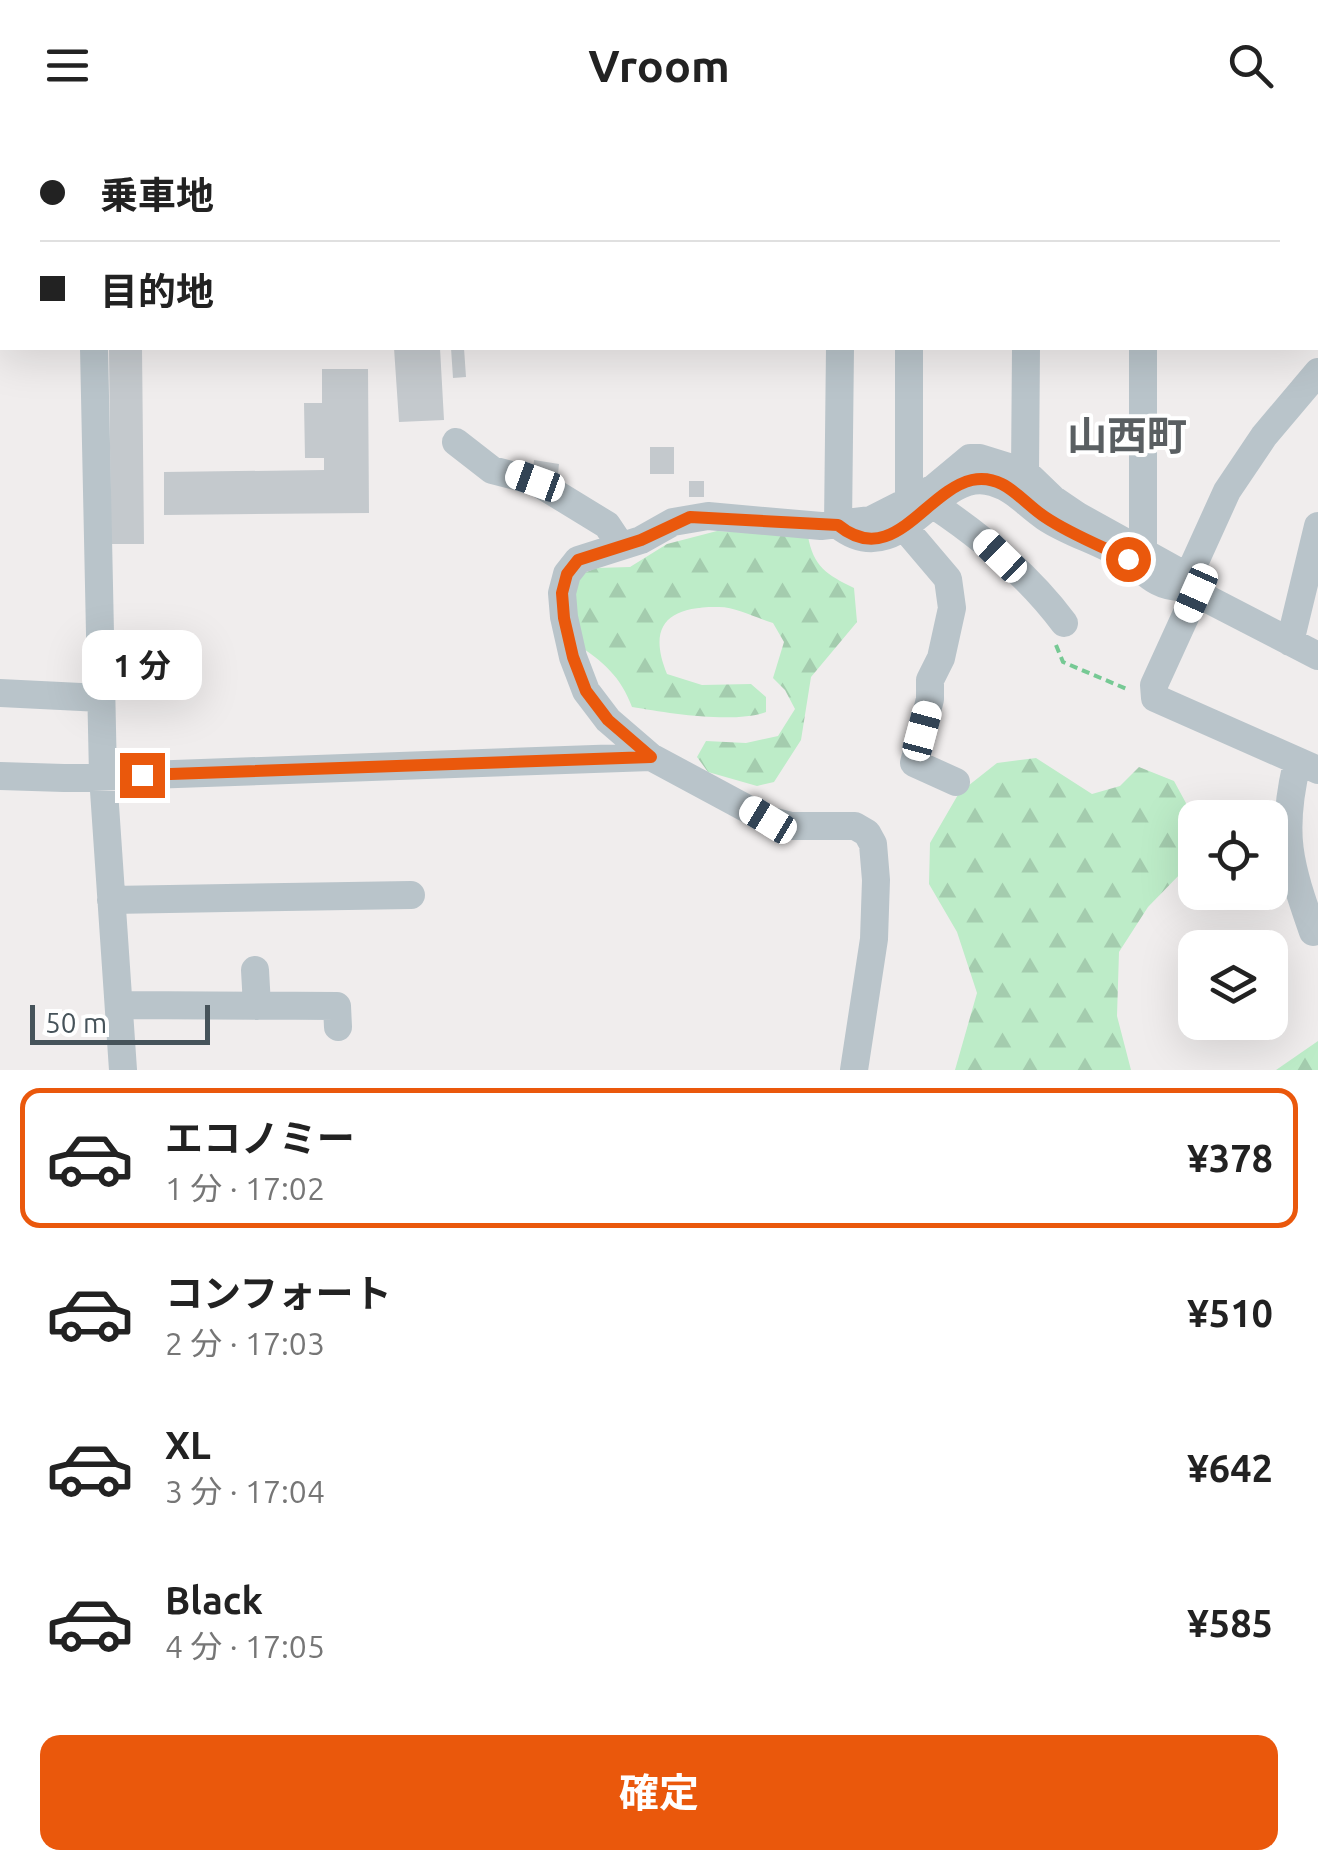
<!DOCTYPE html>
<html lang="ja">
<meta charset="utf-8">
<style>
:root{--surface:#fff;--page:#f6f6f6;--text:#222;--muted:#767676;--line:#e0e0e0;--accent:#ea580c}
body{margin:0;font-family:Ubuntu,"Noto Sans JP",sans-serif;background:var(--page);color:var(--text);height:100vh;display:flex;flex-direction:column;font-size:38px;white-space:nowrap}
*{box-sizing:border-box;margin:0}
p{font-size:32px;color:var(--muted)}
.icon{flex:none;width:55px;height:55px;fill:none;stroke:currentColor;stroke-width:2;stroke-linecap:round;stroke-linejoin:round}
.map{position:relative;height:940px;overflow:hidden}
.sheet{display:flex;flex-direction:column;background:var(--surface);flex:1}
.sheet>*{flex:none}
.guide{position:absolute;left:0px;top:0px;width:1320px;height:220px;box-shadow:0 10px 40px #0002;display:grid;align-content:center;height:220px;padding:0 40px;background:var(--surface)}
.fabs{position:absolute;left:1178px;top:670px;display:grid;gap:20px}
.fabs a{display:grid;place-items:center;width:110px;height:110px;border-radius:20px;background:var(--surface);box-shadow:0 10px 40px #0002;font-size:50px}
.scale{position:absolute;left:30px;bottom:25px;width:180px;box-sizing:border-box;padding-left:10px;border:5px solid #46535a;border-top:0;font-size:28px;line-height:35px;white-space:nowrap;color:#46535a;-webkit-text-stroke:8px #fff;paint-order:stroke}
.end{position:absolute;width:45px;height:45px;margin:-22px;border:12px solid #ea580c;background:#fff;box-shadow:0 0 0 5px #fff}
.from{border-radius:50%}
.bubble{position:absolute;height:70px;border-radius:20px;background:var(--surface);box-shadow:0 10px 40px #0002;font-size:32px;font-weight:700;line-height:70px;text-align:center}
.car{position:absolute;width:30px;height:60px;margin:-30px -15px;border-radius:12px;box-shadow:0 0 8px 2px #0007;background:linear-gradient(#fff 24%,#345 0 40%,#fff 0 76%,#345 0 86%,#fff 0)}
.guide b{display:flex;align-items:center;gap:35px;height:95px;font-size:38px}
.guide b+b{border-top:2px solid var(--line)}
.guide i{width:25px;height:25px;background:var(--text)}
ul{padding:18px 0 0;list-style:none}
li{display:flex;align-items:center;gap:30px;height:140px;margin:0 20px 15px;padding:0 20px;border:5px solid transparent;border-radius:20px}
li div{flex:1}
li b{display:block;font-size:38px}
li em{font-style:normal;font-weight:700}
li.selected{border-color:var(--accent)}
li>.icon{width:90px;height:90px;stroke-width:1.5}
.primary-button{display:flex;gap:20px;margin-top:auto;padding:20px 40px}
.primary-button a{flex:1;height:115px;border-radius:20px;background:var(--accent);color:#fff;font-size:40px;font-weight:700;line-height:115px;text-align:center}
header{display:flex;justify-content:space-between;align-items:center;height:130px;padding:0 40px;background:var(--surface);font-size:45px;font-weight:700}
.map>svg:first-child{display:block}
.forest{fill:url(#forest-firs)}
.building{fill:#c4c9cd}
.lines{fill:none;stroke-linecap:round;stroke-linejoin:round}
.path{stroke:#76c994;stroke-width:4;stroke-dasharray:8 5;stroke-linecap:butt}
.minor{stroke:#b9c4ca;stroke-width:28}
.tertiary{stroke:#b9c4ca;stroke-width:35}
.rail-casing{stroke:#b0b4b7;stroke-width:11}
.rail{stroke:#fff;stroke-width:8;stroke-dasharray:22;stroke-linecap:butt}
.route{stroke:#ea580c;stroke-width:12}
.labels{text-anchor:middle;stroke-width:8;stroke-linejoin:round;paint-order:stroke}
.quarter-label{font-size:40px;font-weight:bold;fill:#5a5f62;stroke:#fff}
</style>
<header><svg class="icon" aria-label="menu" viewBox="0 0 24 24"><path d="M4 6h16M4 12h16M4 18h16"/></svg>Vroom<svg class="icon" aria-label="search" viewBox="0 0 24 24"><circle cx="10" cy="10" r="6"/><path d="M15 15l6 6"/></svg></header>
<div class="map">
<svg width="1318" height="940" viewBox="0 0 1318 940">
<defs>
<pattern id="forest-firs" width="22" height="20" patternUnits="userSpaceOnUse" patternTransform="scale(2.5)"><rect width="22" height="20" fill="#bdecc8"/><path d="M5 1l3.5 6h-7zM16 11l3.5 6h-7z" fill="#a4ccae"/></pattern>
</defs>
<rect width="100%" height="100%" fill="#f0eded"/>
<path class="forest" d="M717 401 808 406C813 436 827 445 854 458L857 492 811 547 801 610 774 652 757 656 708 642 697 627 706 611 746 613 778 606 795 579 785 560 773 548 784 512 773 493C756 488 736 477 719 477 668 476 647 495 667 544L702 555 751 554 766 567V582C733 594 668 583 632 577 621 547 603 531 576 514L569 486 577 446 596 438 630 437 667 414Z
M1036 628 1092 664 1120 656 1139 637 1174 651 1193 686 1184 740 1148 777 1119 822 1117 886 1131 940H955L977 863 957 802 929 754 930 713 959 663 997 633Z
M1318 911V940H1276Z"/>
<path class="building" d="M109 218H142L144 414H111Z
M394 218H440L444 290 399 292Z
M451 218H464L466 247 453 248Z
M322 239H368L369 383 164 385V342L324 340V328H305L304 273H322Z
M650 317H674V344H650Z
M534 330 559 334 558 344 533 340Z
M689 351H704V367H689Z"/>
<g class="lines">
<path class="path" d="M1056 515 1063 532 1129 560"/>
<path class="minor" d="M91 0V2
M1140 0 1141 2
M843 2V0
M909 2V0
M1027 2V0
M94 218 103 646 123 940
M840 218 838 395C900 444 934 341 987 351 1014 356 1024 373 1045 387 1070 404 1103 412 1128 429 1146 442 1156 457 1181 457
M909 218V373
M1318 242 1264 306 1227 361 1188 447V457L1196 463 1318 526
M456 312 492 340 535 351 607 395 621 416
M1025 342 1026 218
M934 375C982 407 1029 446 1064 493
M903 396 948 449 952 478 941 528 930 550V569L914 633 956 652
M1143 419V218
M1196 463 1154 555 1155 568 1318 640
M1290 512 1318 396
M0 563 101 568
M651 627 608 590 586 561 573 527 564 487 562 463 567 444 578 430 641 410 673 392 708 386 821 396 871 390 934 358 970 328H980L1025 342 1053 369 1078 386 1188 447
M1297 633C1280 705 1289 733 1313 802
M0 646 64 648 651 627 768 690 791 696H855L867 703 873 714 876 750 874 809 854 940
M111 770 411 765
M255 840 257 876
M119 875 337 876 338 897"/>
<path class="tertiary" d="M1305 0 1308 2"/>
<g class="rail-casing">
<path id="rail" d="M1203 0 1206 2
M1220 0 1223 2"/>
</g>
<use href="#rail" class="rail"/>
</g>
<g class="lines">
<path class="route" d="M142 645 651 627 608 590 586 561 573 527 564 488 562 463 567 444 578 430 641 410 690 387 838 395C893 440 925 361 972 350 1004 343 1022 372 1045 387 1070 404 1101 416 1128 429"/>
</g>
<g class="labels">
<g class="quarter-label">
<text x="1127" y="320">山西町</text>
</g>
</g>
</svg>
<div class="fabs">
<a><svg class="icon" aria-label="locate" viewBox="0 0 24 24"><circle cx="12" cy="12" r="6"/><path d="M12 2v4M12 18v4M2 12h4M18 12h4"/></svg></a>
<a><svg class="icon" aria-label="layers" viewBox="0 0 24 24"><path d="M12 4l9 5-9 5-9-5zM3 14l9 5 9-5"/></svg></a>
</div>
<div class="scale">50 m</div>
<i class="end from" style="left:1128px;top:429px"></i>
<i class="end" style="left:142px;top:645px"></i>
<div class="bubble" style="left:82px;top:500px;width:120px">1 分</div>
<i class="car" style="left:535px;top:351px;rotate:290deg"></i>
<i class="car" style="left:1000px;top:426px;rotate:314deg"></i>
<i class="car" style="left:1196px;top:463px;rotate:204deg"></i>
<i class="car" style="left:922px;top:601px;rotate:15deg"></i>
<i class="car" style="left:768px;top:690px;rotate:301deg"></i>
<div class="guide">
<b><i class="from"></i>乗車地</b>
<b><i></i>目的地</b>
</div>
</div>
<section class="sheet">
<ul>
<li class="selected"><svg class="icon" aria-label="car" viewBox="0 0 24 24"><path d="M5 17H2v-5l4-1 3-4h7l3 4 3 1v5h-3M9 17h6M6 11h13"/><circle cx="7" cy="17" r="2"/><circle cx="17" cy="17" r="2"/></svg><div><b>エコノミー</b><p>1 分 · 17:02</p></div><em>¥378</em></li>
<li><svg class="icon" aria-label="car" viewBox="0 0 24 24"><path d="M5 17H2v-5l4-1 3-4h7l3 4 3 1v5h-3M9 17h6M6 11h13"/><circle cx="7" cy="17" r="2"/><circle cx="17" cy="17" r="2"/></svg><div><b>コンフォート</b><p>2 分 · 17:03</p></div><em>¥510</em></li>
<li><svg class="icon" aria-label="car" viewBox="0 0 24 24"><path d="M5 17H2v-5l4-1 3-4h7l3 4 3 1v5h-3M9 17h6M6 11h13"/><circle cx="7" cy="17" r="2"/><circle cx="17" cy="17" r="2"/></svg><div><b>XL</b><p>3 分 · 17:04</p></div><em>¥642</em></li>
<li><svg class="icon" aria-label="car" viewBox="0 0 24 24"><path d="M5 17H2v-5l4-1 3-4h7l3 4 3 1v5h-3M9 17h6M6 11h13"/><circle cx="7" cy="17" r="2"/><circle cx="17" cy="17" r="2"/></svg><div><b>Black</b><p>4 分 · 17:05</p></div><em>¥585</em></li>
</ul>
<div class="primary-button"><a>確定</a></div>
</section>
